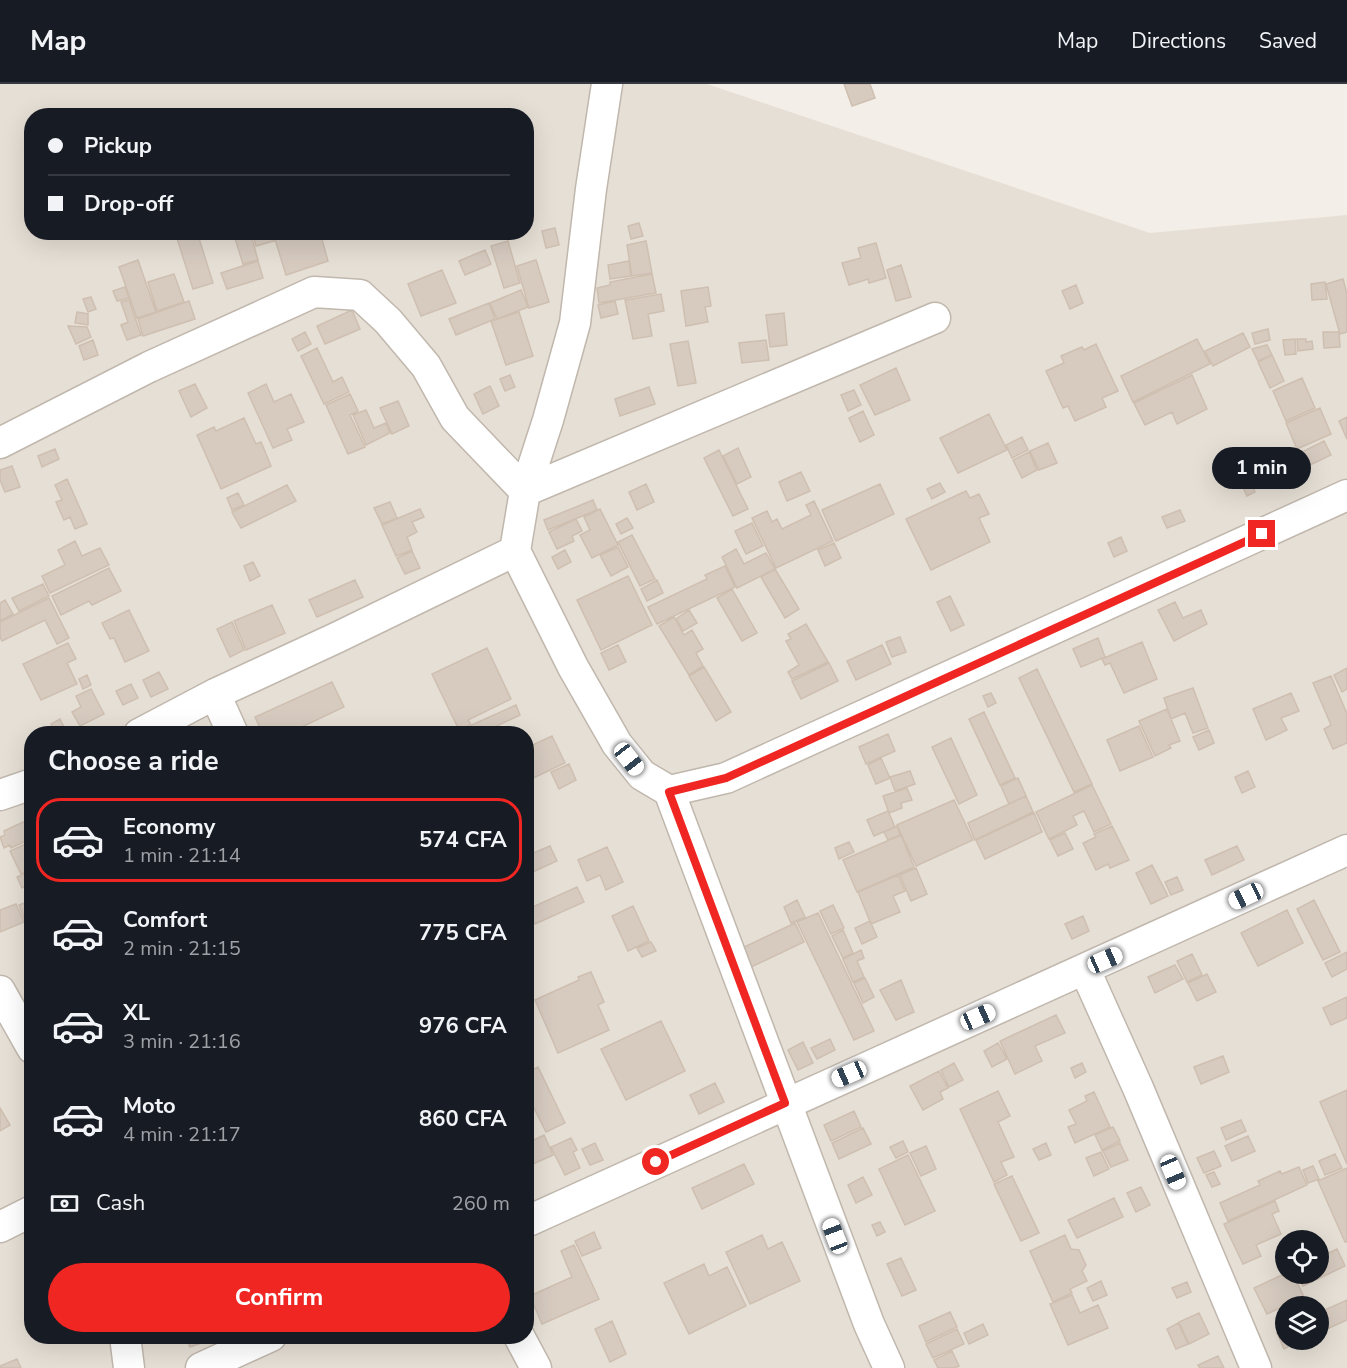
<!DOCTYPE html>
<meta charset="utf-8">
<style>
:root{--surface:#171b24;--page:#20242c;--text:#f1f3f6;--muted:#9ea1a6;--line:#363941;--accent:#ef2622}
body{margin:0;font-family:"Nunito Sans",sans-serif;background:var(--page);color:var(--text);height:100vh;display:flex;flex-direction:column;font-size:22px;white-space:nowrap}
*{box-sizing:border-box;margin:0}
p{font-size:20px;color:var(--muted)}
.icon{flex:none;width:33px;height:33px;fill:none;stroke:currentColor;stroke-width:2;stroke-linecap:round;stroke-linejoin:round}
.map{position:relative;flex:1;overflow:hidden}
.drawer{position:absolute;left:24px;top:642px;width:510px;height:618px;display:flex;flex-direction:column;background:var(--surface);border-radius:24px;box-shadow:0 6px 24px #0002}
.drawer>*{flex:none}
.guide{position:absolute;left:24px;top:24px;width:510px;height:132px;border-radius:24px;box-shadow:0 6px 24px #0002;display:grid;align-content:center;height:132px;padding:0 24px;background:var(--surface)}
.tools{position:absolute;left:1275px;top:1146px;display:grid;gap:12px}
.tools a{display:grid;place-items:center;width:54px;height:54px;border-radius:50%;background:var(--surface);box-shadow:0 6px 24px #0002;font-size:30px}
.end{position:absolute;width:27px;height:27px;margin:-14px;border:8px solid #ef2622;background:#fff;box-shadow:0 0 0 3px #fff}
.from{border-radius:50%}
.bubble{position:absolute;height:42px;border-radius:21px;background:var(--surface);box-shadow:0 6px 24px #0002;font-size:20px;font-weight:700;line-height:42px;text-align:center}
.car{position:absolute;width:18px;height:36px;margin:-18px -9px;border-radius:8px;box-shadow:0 0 4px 2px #0007;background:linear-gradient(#fff 24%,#345 0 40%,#fff 0 76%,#345 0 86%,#fff 0)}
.guide b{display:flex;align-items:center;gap:21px;height:57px;font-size:22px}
.guide b+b{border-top:2px solid var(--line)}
.guide i{width:15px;height:15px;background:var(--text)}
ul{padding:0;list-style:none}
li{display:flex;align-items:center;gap:18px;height:84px;margin:0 12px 9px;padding:0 12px;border:3px solid transparent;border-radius:24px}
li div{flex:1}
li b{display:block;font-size:22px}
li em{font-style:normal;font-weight:700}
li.on{border-color:var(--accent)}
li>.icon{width:54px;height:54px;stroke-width:1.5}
h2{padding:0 24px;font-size:27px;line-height:72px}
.pay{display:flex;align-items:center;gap:15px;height:66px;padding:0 24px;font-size:22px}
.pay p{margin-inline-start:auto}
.button{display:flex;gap:12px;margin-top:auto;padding:12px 24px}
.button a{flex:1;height:69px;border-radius:36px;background:var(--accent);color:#fff;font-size:24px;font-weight:700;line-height:69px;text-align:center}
header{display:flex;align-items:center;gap:36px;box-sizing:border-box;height:84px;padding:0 30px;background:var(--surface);border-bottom:2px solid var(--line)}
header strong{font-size:28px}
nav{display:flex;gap:33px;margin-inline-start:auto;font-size:21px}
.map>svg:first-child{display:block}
.residential{fill:#e6dfd5;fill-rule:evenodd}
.building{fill:#d7cbc0;stroke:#cebfb0;stroke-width:1.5}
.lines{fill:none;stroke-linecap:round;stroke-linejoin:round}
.minor-casing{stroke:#c0b7ad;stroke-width:33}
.minor{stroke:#fff;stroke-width:30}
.route{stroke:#ef2622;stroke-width:8}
</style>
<header>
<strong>Map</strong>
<nav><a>Map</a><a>Directions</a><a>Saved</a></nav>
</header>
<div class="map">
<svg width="1347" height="1284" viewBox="0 0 1347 1284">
<rect width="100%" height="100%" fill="#f3eee7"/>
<path class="residential" d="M0 0H707L1150 149 1347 131V1284H0ZM32 32H526V148H32ZM32 650H526V1252H32ZM1286 1156H1318V1190H1286ZM1286 1222H1318V1256H1286Z"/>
<path class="building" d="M844 0H870L875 14 852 22Z
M639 139 643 152 631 155 628 142Z
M555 144 559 161 546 164 542 147Z
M175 148H197L213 199 193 205Z
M233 148H250L258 176 243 180Z
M252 148H272L274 157 256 162Z
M287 148H320L328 177 286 191 274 152Z
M508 157 520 199 504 204 491 162Z
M646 157 652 189 632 192 627 161Z
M876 159 886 194 869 199 868 195 849 201 842 179 861 174 858 164Z
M485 166 491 180 465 191 459 177Z
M138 176 156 228 137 234 119 183Z
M536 176 549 218 529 224 517 182Z
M258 177 263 194 227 205 221 189Z
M629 177 631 192 610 195 608 181Z
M901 181 911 213 896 217 887 186Z
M442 186 456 219 421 232 408 200Z
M174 190 184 218 157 227 148 198Z
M652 190 656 209 599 219 597 204 610 201V198Z
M1343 195 1347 210V248L1340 250 1326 200Z
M1325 198 1327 215 1312 216 1311 200Z
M1076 201 1083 219 1070 225 1062 207Z
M125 203 129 214 117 217 113 207Z
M708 203 711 222 705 223 708 238 686 242 681 207Z
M521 206 528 223 497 235 490 219Z
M661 210 664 227 648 230 652 252 633 255 625 216Z
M91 213 96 225 88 228 83 215Z
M129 216 141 251 127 256 121 241 128 238 121 218Z
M189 217 195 235 143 252 138 235Z
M615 217 618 230 601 234 598 221Z
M489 219 495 235 456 251 449 235Z
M352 226 360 245 325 260 317 242Z
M77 228 88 230V241L75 239Z
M519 228 533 272 506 281 491 237Z
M784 229 787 261 770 263 766 231Z
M68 242 87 243 91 253 76 260Z
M1268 245 1270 256 1255 260 1252 249Z
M305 248 311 260 298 267 292 255Z
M1323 248H1339L1340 263 1324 264Z
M1243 249 1250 263 1213 282 1205 267Z
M1197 255 1210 280 1133 318 1121 292Z
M1295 255 1296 270 1285 271 1283 256Z
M1297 255H1306V258L1312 257 1313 265 1298 267Z
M93 256 98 271 84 276 79 262Z
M766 256 769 276 742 279 739 259Z
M688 257 696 299 678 302 670 260Z
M1096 260 1118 307 1102 314 1106 323 1075 337 1068 322 1063 324 1046 287 1064 279 1061 272 1082 263 1084 266Z
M1267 261 1272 271 1258 277 1252 265Z
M317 264 333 298 342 293 349 308 324 320 301 272Z
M1272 271 1284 297 1270 304 1258 278Z
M896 284 910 316 875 331 860 301Z
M510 291 515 303 505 307 500 295Z
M1192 291 1207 325 1177 340 1172 328 1145 341 1134 319Z
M1302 294 1315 324 1286 337 1273 307Z
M195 300 207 324 191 333 179 307Z
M266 300 274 318 291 310 304 338 287 345 292 356 273 364 248 309Z
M490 302 499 322 483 330 474 310Z
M649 303 655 320 620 332 615 315Z
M854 306 861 321 848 327 841 311Z
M350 310 358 327 350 331 365 363 348 370 326 321Z
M398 317 409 342 392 350 380 324Z
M1320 324 1331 350 1297 365 1286 339Z
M366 326 374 344 386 339 390 349 366 361 353 331Z
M863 327 874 351 860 358 849 334Z
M989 330 1007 366 958 389 940 354Z
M1347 333V355L1339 337Z
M244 334 256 360 261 358 271 382 221 405 197 351 214 343 216 347Z
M1022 353 1028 366 1012 374 1006 361Z
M1324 357 1331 371 1306 383 1300 369Z
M1048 359 1057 379 1039 386 1030 367Z
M738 364 751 393 737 400 723 372Z
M55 365 59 375 42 383 38 372Z
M719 366 748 425 733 432 704 374Z
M1029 368 1037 386 1022 394 1013 376Z
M1298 370 1305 384 1292 390 1285 376Z
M12 382 20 403 5 408 0 396V386Z
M801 388 810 407 787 417 779 398Z
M67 395 87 440 75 445 70 433 64 436 56 418 62 416 55 401Z
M1250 396 1255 408 1247 412 1241 399Z
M940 399 945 408 932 415 927 405Z
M646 400 654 418 637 426 629 408Z
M880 400 894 430 836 457 822 426Z
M287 401 296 417 241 444 232 428Z
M966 407 970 414 979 410 989 430 979 434 990 458 931 486 906 435Z
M238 409 244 421 232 426 227 414Z
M593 416 597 426 548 446 544 436Z
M814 417 833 457 776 484 752 434 767 427 772 438 777 435 782 445 811 431 806 421Z
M390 418 397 434 382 440 374 424Z
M420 425 424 433 412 438 417 448 407 453 412 466 396 472 382 441Z
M600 425 618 461 592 474 580 451 590 446 584 433Z
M1180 426 1185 437 1167 444 1162 433Z
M627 434 633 444 621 450 616 440Z
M576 435 582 447 572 452 574 457 557 465 549 448Z
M752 439 763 462 746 470 735 447Z
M632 451 655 495 640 502 618 458Z
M1121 453 1127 467 1114 473 1108 459Z
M75 457 82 472 100 464 109 481 50 509 42 492 65 481 58 466Z
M834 459 841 474 825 482 818 466Z
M618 463 628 483 611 492 600 471Z
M736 465 744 480 766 469 775 485 737 504 722 473Z
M565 466 571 478 558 485 552 473Z
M412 467 420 484 405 490 397 474Z
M253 478 260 492 250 497 244 482Z
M725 482 735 503 657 540 648 523 707 495 705 491Z
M109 484 121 507 92 521 89 517 61 531 52 512Z
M775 485 799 525 785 534 761 493Z
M628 492 652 541 601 566 577 516Z
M355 496 363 513 317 533 309 516Z
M657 496 663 509 647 517 641 505Z
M43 500 49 512 19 527 12 514Z
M732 505 757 549 742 557 717 514Z
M950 512 964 541 951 547 937 518Z
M49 514 69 554 57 560 45 536 2 557 0 553V538Z
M5 516 13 530 0 537V519Z
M1175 518 1183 534 1201 526 1207 540 1174 557 1158 526Z
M272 521 285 549 246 566 234 537Z
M129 526 149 567 125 578 114 554 110 555 102 539Z
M689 526 697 539 683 547 676 535Z
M674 533 684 551 692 546 703 565 696 569 703 582 689 591 659 542Z
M232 538 244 566 230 573 217 545Z
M806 540 828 578 792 595 788 588 799 581 786 557 791 555 788 550Z
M900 553 906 568 892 573 886 558Z
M1098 554 1105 573 1081 583 1073 565Z
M1142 558 1157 595 1124 609 1110 579 1105 581 1102 575Z
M68 559 76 575 67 579 77 600 41 616 23 580Z
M618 561 626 578 609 586 601 569Z
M882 561 891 580 856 596 847 577Z
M487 564 511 615 468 636 471 641 459 646 432 590Z
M829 579 838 597 801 615 792 597Z
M704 583 731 628 716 637 689 592Z
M1347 584V605L1342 608 1334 591Z
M1037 585 1092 700 1074 708 1019 594Z
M159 588 168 605 151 613 143 596Z
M87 591 91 601 83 605 79 595Z
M1331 592 1347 630V659L1333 665 1324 645 1331 641 1313 599Z
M332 598 344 623 287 650H263L255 633Z
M131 600 138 614 123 621 116 607Z
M1193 604 1208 644 1193 649 1185 629 1171 635 1164 614Z
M91 605 104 630 80 642 72 628 81 623 76 612Z
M991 609 996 619 988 623 983 612Z
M1291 609 1299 627 1281 634 1287 646 1266 656 1253 625Z
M516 621 520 631 480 650H456V648Z
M1167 625 1180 657 1169 661 1171 664 1155 672 1139 637Z
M984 628 1015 694 1000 701 969 635Z
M60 635 66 647 62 650H56L51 640Z
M1139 642 1153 673 1120 687 1107 656Z
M1209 646 1214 659 1199 666 1193 653Z
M888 650 895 667 866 680 859 663Z
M552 652 565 679 527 697 526 664Z
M951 654 977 711 959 720 932 663Z
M881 674 890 694 876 700 868 681Z
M569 680 576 696 559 705 551 688Z
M910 687 915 700 895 707 890 693Z
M1248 687 1255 703 1242 709 1235 693Z
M1018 694 1026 712 1009 720 1001 702Z
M1092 701 1111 740 1094 748 1084 727 1073 732 1077 741 1049 755 1036 728Z
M907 704 912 716 901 719 902 724 889 729 883 712Z
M1026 712 1033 728 975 756 968 739Z
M954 716 973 756 916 782 897 741Z
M888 727 895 743 874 752 867 736Z
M1034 729 1042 748 985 775 976 756Z
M32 734V754L11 764 10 761 4 764 0 753 5 751 4 747Z
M897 742 900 751 888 756 884 748Z
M1112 742 1129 776 1110 784 1108 780 1096 786 1083 759 1096 753 1094 750Z
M1065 749 1073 765 1058 772 1050 756Z
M901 751 914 783 857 808 843 776Z
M32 757V785L21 790 10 767Z
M849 758 854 768 839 775 835 764Z
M550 762 557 777 526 791V772Z
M1237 762 1244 776 1212 791 1205 776Z
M607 763 623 798 606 806 600 791 587 797 578 776Z
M1152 781 1168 812 1151 820 1136 789Z
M916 784 927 810 911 817 900 791Z
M32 786V807L29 800 22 804 17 793Z
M898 791 905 807 893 812 900 828 871 840 858 808Z
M1177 793 1183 806 1171 811 1165 798Z
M577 803 584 818 535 840 528 825Z
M32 816V834L25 836 19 821Z
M797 816 805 833 791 839 784 823Z
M1314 816 1340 868 1323 876 1297 825Z
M16 820 24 838 0 848V826Z
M833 821 844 844 831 850 820 827Z
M633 822 649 857 628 867 612 832Z
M1287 826 1303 859 1258 882 1241 849Z
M818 829 874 947 854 956 797 838Z
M1083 832 1089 847 1072 855 1065 840Z
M870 837 877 853 862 860 855 844Z
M795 839 804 858 749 884 740 865Z
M843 846 853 869 843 874 832 852Z
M651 858 656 867 642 873 637 864Z
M861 866 864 874 857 877 864 893 853 898 843 875Z
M1347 868V885L1332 893 1325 879Z
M1192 870 1202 891 1187 898 1177 877Z
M1175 881 1183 895 1155 909 1148 893Z
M591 888 604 918 598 921 609 946 558 969 535 916 579 896 578 893Z
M1207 890 1216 908 1197 917 1188 899Z
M865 894 874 913 863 919 854 899Z
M901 896 914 928 896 936 880 906Z
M1347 913V934L1331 941 1323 924Z
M1056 931 1065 949 1035 962 1042 977 1015 990 1000 957Z
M661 937 685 987 626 1016 601 965Z
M830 955 835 966 817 975 811 964Z
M803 958 813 979 798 986 788 966Z
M998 959 1007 975 992 983 984 967Z
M1223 972 1229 988 1201 1000 1194 983Z
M954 979 963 996 949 1003 941 986Z
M1082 979 1086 988 1075 994 1071 984Z
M538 983 565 1039 546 1048 526 1008V989Z
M939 987 948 1004 940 1008 943 1015 923 1026 910 1002Z
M715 999 724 1018 699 1030 690 1011Z
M1347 1006V1080L1320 1018Z
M998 1007 1010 1032 998 1038 1014 1073 1001 1078 1007 1091 994 1098 960 1025Z
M1094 1008 1110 1043 1075 1059 1068 1043 1076 1040 1069 1026 1087 1017 1085 1012Z
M0 1024 10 1041 0 1047Z
M854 1027 861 1043 831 1057 824 1041Z
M1241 1036 1246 1047 1226 1056 1221 1044Z
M1113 1043 1120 1057 1102 1066 1095 1051Z
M863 1044 871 1060 839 1075 832 1059Z
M544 1051 553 1071 526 1083V1060Z
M1248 1052 1255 1067 1232 1077 1225 1062Z
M571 1054 577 1066 573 1068 580 1084 565 1091 551 1063Z
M903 1057 908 1068 896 1074 890 1063Z
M595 1059 603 1076 590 1081 582 1065Z
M1046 1059 1051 1071 1039 1076 1033 1065Z
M1120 1059 1128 1076 1111 1083 1103 1067Z
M926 1062 936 1085 921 1092 910 1069Z
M1214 1067 1221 1082 1204 1089 1197 1074Z
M1101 1068 1109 1085 1094 1092 1086 1074Z
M1335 1070 1342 1084 1325 1091 1319 1077Z
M908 1071 935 1127 905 1141 879 1085Z
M744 1080 754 1100 702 1125 692 1104Z
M1313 1082 1319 1095 1308 1099 1303 1086Z
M1299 1083 1307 1101 1228 1137 1220 1119 1260 1101 1258 1097 1280 1087 1282 1090Z
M1347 1084V1158H1345L1318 1097Z
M1214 1088 1220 1100 1212 1103 1206 1091Z
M1012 1092 1039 1149 1021 1157 994 1100Z
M863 1093 872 1111 856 1119 848 1101Z
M1141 1103 1150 1121 1136 1128 1127 1109Z
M1114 1114 1123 1133 1077 1154 1068 1136Z
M1275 1117 1279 1127 1272 1130 1281 1150 1256 1161 1261 1172 1243 1180 1224 1140Z
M880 1138 885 1148 877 1152 872 1141Z
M594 1148 601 1164 582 1172 575 1157Z
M762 1151 768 1165 782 1158 800 1197 750 1220 726 1168Z
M1065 1151 1071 1165 1079 1166 1086 1181 1082 1187 1087 1197 1070 1205 1072 1209 1053 1218 1030 1167Z
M574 1161 599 1215 542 1240 530 1212 572 1193 561 1167Z
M1337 1165 1345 1182 1303 1202 1297 1190H1318V1174Z
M901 1174 916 1206 902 1212 887 1180Z
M704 1180 709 1192 727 1183 746 1222 689 1250 664 1199Z
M1286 1189 1293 1190 1304 1213 1267 1230 1254 1204Z
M1101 1197 1107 1211 1093 1217 1087 1204Z
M1187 1198 1191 1208 1177 1214 1172 1204Z
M1072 1211 1080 1229 1098 1221 1108 1244 1068 1261 1050 1220Z
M1347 1216V1236L1318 1249V1229Z
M950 1228 957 1243 926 1258 919 1242Z
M1199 1229 1209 1250 1189 1260 1179 1238Z
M612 1237 626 1270 610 1278 595 1245Z
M1178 1239 1188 1260 1176 1265 1167 1245Z
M983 1240 988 1251 969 1260 964 1249Z
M1286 1244V1256H1299V1257L1284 1265 1277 1249Z
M957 1245 964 1260 933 1274 926 1260Z
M185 1252H202L204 1258 190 1263Z
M952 1267 959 1282 954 1284H938L934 1276Z
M1218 1272 1224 1284H1200L1198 1281Z
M17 1275 21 1284H0V1282Z"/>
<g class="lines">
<g class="minor-casing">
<path id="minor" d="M607 0 591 105 575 239 548 336 525 407 515 467 573 583 617 660 642 691 669 707 869 1240 889 1284
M0 359 149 283 314 208 360 211 388 237 426 282 455 334 525 407
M525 407 935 234
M215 610 233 650
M139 650 215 610 336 554 515 467
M669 707 726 694 1347 411
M0 711 32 700
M1085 886 1138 1004 1256 1284
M0 907 32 964
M526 1138C799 1012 1074 891 1347 766
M0 1143 32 1127
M125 1252 129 1284
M519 1252 536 1284
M201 1284 271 1252"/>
</g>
<use href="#minor" class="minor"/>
</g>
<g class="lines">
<path class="route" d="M656 1078 785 1019 669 708 726 694 1262 450"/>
</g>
</svg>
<div class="tools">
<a><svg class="icon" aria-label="locate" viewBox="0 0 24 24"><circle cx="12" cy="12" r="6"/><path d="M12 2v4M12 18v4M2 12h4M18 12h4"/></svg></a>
<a><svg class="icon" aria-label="layers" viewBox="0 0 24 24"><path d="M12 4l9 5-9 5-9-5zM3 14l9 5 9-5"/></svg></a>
</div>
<i class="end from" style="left:656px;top:1078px"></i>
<i class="end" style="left:1262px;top:450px"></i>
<div class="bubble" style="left:1212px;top:363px;width:99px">1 min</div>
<i class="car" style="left:629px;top:675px;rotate:142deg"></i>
<i class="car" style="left:1246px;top:812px;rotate:245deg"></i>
<i class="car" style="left:1105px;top:876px;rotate:66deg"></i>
<i class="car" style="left:978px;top:933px;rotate:66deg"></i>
<i class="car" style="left:849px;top:990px;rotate:246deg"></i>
<i class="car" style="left:1173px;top:1088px;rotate:157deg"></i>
<i class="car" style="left:835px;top:1152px;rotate:339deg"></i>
<div class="guide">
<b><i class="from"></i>Pickup</b>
<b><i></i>Drop-off</b>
</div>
<section class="drawer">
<h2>Choose a ride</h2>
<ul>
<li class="on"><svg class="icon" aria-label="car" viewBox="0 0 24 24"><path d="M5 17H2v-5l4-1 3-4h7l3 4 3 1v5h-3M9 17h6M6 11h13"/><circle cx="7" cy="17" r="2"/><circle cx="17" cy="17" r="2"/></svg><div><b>Economy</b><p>1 min · 21:14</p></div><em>574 CFA</em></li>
<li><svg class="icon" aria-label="car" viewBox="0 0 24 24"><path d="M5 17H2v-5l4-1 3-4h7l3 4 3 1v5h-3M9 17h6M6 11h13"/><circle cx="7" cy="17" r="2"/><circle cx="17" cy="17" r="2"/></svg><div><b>Comfort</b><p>2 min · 21:15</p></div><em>775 CFA</em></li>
<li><svg class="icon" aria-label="car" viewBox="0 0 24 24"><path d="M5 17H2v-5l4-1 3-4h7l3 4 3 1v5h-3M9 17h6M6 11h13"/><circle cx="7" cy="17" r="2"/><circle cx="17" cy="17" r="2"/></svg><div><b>XL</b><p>3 min · 21:16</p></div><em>976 CFA</em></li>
<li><svg class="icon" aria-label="car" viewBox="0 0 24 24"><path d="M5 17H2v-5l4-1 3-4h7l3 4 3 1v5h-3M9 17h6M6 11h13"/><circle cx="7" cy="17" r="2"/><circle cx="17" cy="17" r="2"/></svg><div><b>Moto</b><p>4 min · 21:17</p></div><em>860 CFA</em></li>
</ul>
<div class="pay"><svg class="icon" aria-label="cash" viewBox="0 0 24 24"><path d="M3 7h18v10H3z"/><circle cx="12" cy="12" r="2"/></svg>Cash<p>260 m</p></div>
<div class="button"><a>Confirm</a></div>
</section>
</div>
